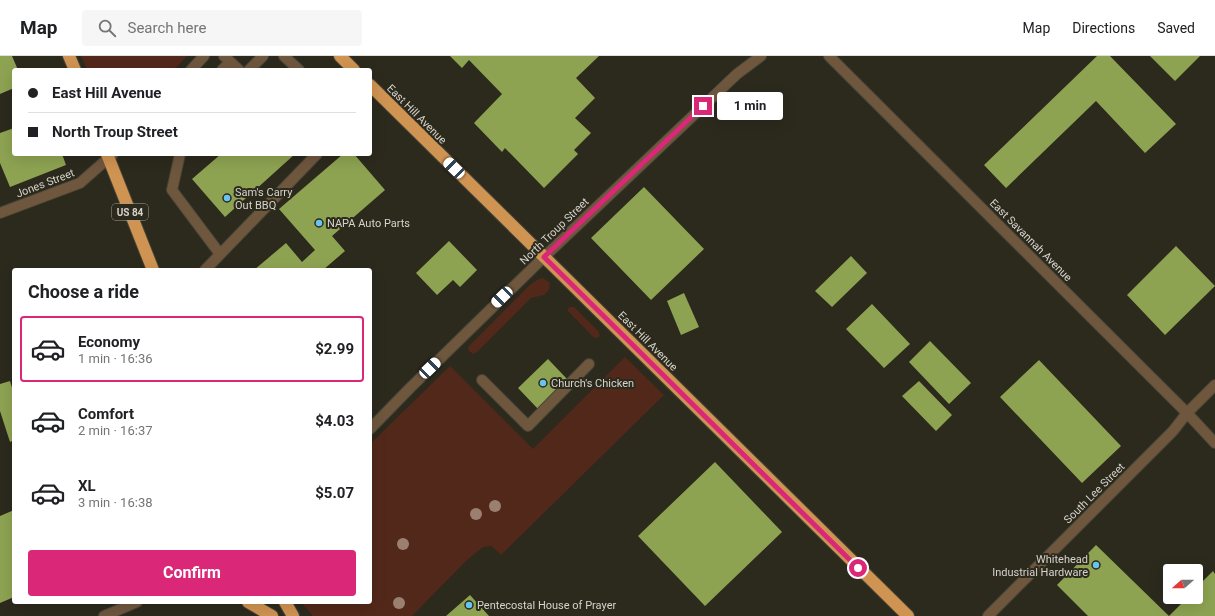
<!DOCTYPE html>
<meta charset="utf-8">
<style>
:root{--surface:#fff;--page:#f6f6f6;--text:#202124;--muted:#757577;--line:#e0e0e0;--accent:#db2777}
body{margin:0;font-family:Roboto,sans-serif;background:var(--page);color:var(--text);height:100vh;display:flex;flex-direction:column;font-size:15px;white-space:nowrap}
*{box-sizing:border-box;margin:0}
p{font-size:13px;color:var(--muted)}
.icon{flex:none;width:22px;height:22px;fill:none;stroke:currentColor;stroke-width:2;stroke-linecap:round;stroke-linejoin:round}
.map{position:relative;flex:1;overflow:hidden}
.side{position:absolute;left:12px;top:212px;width:360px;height:336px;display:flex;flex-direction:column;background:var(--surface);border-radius:4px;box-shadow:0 4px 16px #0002}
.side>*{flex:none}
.hud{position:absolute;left:12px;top:12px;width:360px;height:88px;border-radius:4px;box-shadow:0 4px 16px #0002;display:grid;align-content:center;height:88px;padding:0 16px;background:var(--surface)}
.needle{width:26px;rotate:249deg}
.buttons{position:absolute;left:1163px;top:508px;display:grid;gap:8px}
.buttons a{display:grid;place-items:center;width:40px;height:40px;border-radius:4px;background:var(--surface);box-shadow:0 4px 16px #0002;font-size:20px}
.end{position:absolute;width:18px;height:18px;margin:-9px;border:5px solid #db2777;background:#fff;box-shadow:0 0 0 2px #fff}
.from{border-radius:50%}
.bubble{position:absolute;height:28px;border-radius:4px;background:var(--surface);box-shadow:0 4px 16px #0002;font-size:13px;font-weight:700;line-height:28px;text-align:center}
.car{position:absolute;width:12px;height:24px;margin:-12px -6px;border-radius:5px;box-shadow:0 0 3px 1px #0007;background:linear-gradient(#fff 24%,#345 0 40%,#fff 0 76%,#345 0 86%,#fff 0)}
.hud b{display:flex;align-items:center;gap:14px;height:38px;font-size:15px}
.hud b+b{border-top:1px solid var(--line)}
.hud i{width:10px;height:10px;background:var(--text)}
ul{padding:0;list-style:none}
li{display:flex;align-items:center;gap:12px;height:66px;margin:0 8px 6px;padding:0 8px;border:2px solid transparent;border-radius:4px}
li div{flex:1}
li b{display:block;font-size:15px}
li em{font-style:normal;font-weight:700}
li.selected{border-color:var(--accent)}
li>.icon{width:36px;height:36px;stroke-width:1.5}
h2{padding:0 16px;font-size:18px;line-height:48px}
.action{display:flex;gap:8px;margin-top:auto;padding:8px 16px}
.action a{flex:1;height:46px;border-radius:4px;background:var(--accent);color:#fff;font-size:16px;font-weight:700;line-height:46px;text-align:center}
header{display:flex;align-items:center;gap:24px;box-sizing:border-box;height:56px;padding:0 20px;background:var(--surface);border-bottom:1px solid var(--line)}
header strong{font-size:19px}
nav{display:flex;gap:22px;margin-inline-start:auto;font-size:14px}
.search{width:280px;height:36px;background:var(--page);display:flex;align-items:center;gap:10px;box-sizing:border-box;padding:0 14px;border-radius:4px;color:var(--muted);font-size:15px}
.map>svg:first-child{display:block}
.green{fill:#52281a}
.building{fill:#8ea352}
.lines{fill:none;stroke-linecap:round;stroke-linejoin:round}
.minor-casing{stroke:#474439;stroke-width:12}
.highway-casing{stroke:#474439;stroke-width:14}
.minor{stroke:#6f573e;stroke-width:10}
.highway{stroke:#d09452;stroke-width:12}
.tree{fill:#9b8072}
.route{stroke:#db2777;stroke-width:5}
.poi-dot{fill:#67c4ef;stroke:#2c291d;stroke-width:1.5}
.labels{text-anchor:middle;stroke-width:4;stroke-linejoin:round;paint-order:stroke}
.shield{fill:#2c291d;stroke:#a2a097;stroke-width:1}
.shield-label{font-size:10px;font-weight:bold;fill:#d5d3cb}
.street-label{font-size:11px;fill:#d5d3cb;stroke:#2c291d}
.poi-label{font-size:11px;fill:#d5d3cb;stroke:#2c291d;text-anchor:start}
</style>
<header>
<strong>Map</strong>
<div class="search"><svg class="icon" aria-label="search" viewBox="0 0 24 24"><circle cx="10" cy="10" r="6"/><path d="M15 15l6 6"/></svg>Search here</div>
<nav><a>Map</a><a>Directions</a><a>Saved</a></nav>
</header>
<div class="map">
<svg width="1215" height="560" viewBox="0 0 1215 560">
<rect width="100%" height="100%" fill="#2c291d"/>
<path class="green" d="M81 0H187L174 14H87Z
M543 222 550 227 549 234 544 239 531 242 477 296 473 298 469 295 468 291 531 228 539 223Z
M570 251H574L598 275 600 280 597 282 593 281 567 254Z
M625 301 664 339 501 499 491 490 483 491 466 505 412 560H313L301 546H370V388L450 310 533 393Z"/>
<path class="building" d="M0 0H12L18 14H14V32L0 38Z
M450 0H599L576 22 595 42 575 62 591 77 574 94 578 98 544 132 505 92 502 96 474 67 502 38 469 4 462 12Z
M1097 0H1110L1176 68 1145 97 1096 45 1006 132 984 109Z
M1150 0H1200L1175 25Z
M14 72V98H62L66 109 10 131 0 107V77Z
M221 98H295L225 161 192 123Z
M343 98H354L385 134 332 180 345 195 323 214H254L286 187 302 206 315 194 279 153Z
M644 131 704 193 651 244 591 182Z
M449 185 477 214 460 231 453 224 437 239 416 217Z
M1176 190 1215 230 1165 279 1127 239Z
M851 200 867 217 832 251 815 235Z
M684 237 699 271 681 279 667 245Z
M872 248 910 288 884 312 846 273Z
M930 285 971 327 949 348 909 306Z
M548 303 568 324 538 353 518 332Z
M1039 304 1121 390 1082 427 1000 341Z
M10 325 14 338V384L10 386 0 355V328Z
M919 325 952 359 936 375 902 340Z
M715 406 782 476 705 550 638 480Z
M14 454V541L0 547V460Z
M1096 489 1169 560H1088L1057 529Z
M1213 515 1215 518V560H1169L1188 541H1196V532Z
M470 539 489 560H446Z"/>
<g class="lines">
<g class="minor-casing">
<path id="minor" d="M224 0 239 14
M284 0 299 14
M829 0 1187 357 1215 387
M191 14 204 0
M222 14 230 6
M249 14 263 0
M180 98 172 134 220 198
M0 157 80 127 113 98
M205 214 317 98
M482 324 528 370 589 308
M370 373 410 332 544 201 737 18 761 0
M104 560 137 546
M988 560 1173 375 1187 357 1215 329"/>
</g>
<g class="highway-casing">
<path id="highway" d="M69 0 75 14
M340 0 354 14
M370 29 908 560
M107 98 153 214
M248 546 272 560
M285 546 293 560"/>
</g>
<use href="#minor" class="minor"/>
<use href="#highway" class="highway"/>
</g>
<g class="tree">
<circle cx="495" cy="450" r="6"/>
<circle cx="476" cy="458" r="6"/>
<circle cx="403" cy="488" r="6"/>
<circle cx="399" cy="547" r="6"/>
</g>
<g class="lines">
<path class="route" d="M703 50 544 201 858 512"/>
</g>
<g class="poi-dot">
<circle cx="227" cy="142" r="4"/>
<circle cx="319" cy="167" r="4"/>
<circle cx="543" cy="327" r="4"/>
<circle cx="1096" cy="509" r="4"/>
<circle cx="469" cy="549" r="4"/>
</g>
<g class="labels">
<rect class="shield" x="112" y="148" width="36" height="16" rx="3"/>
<g class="shield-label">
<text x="130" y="160">US 84</text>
</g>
<g class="street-label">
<text transform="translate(417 58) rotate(45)" y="4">East Hill Avenue</text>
<text transform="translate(45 127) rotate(-21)" y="4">Jones Street</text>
<text transform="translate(554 175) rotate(-44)" y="4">North Troup Street</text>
<text transform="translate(1031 184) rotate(45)" y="4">East Savannah Avenue</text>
<text transform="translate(648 285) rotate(45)" y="4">East Hill Avenue</text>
<text transform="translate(1094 437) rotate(-45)" y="4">South Lee Street</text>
</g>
<g class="poi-label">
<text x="235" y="140">Sam's Carry<tspan x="235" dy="13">Out BBQ</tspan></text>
<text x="327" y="171">NAPA Auto Parts</text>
<text x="551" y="331">Church's Chicken</text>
<text x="1088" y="507" text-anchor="end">Whitehead<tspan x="1088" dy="13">Industrial Hardware</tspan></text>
<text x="477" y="553">Pentecostal House of Prayer</text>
</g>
</g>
</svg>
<div class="buttons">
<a><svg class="needle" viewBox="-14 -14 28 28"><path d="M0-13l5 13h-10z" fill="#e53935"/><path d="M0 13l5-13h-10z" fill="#757577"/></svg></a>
</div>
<i class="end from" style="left:858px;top:512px"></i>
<i class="end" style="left:703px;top:50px"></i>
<div class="bubble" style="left:717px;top:36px;width:66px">1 min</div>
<i class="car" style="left:454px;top:112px;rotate:314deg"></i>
<i class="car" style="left:502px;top:241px;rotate:226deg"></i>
<i class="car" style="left:430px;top:312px;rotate:46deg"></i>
<div class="hud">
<b><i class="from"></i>East Hill Avenue</b>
<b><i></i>North Troup Street</b>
</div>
<section class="side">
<h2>Choose a ride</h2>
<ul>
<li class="selected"><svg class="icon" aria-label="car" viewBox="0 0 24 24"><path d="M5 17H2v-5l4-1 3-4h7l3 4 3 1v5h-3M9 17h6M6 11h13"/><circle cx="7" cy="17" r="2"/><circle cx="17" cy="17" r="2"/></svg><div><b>Economy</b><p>1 min · 16:36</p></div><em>$2.99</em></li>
<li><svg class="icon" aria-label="car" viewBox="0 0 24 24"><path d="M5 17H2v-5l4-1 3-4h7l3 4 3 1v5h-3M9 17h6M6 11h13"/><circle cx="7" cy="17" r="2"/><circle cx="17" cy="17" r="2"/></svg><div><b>Comfort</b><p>2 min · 16:37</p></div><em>$4.03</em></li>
<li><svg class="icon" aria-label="car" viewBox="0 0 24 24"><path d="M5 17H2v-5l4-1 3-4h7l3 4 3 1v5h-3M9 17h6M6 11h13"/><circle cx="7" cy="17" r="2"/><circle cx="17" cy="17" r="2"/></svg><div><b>XL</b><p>3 min · 16:38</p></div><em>$5.07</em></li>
</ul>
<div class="action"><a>Confirm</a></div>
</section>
</div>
